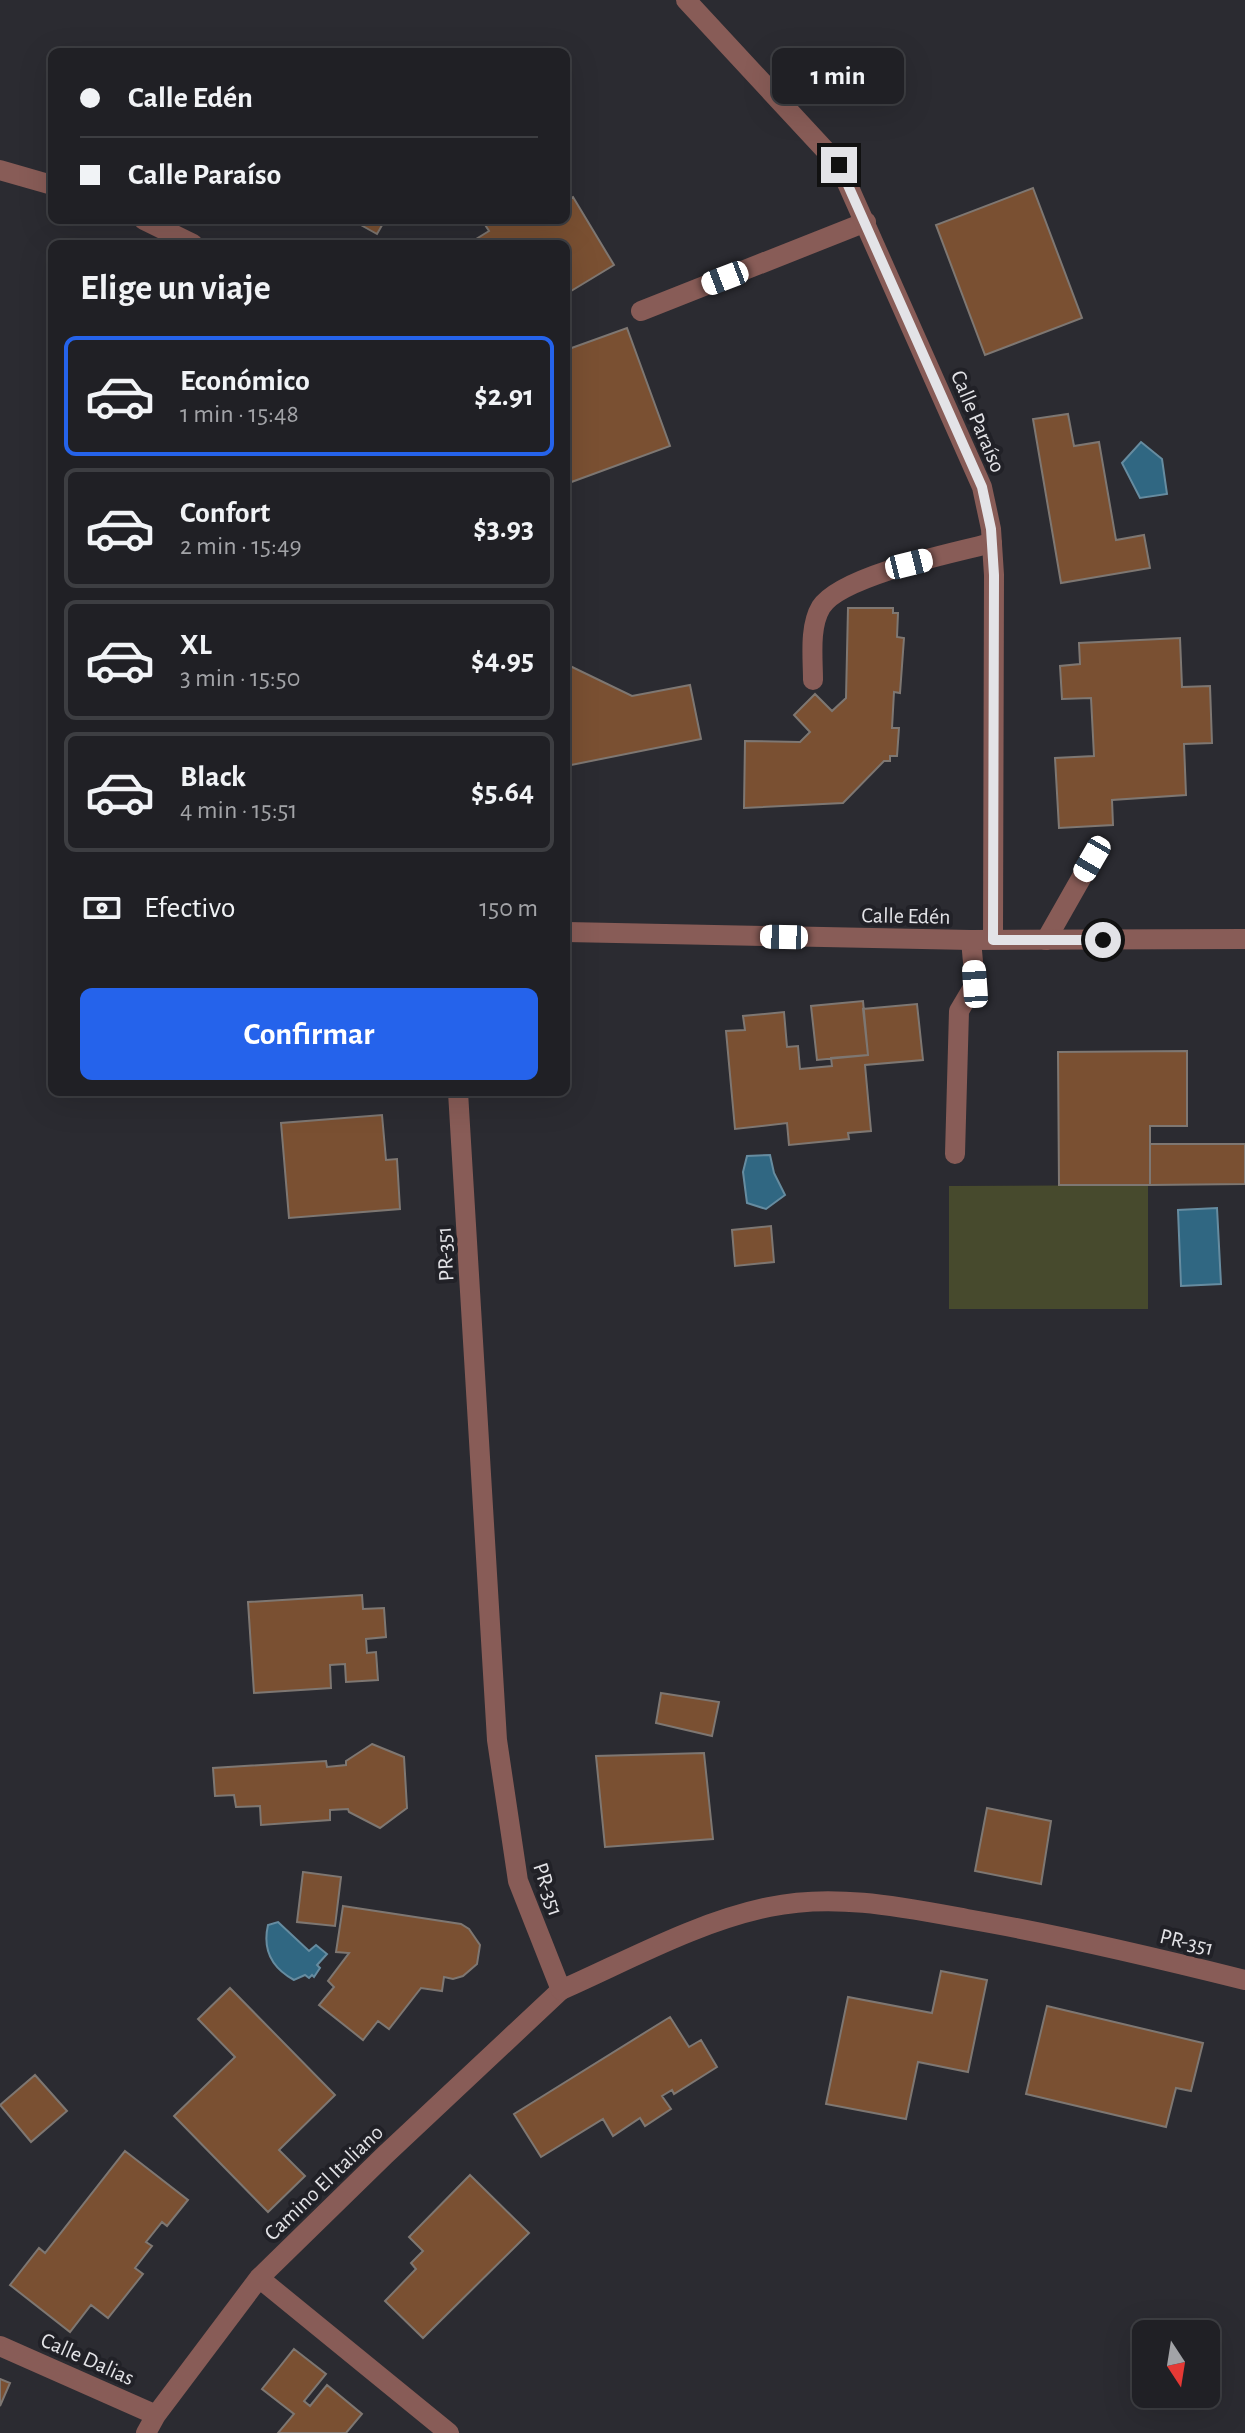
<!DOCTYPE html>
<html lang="es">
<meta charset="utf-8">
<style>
:root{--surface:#202025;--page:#28282d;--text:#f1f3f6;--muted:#a2a3a7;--line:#3d3e42;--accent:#2563eb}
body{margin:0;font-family:"Alegreya Sans",sans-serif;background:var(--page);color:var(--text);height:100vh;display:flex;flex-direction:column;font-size:30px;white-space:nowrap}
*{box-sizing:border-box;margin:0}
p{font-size:26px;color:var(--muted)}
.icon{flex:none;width:44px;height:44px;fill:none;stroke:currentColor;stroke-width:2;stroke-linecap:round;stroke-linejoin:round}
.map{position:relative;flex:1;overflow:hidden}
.side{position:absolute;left:48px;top:240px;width:522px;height:856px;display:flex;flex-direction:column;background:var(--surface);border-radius:12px;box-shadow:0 8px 32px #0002,0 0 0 2px var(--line)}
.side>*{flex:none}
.top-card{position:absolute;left:48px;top:48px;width:522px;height:176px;border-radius:12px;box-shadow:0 8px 32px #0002,0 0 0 2px var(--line);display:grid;align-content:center;height:176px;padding:0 32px;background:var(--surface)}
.needle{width:52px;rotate:168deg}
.controls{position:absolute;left:1132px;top:2320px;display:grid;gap:16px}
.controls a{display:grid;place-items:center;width:88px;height:88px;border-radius:12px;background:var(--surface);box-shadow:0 8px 32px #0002,0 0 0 2px var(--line);font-size:40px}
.end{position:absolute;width:36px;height:36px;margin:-18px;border:10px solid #e3e3e7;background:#111;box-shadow:0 0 0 4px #111}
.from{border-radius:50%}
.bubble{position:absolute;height:56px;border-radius:12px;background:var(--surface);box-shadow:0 8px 32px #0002,0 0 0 2px var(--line);font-size:26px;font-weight:700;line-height:56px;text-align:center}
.car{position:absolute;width:24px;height:48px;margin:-24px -12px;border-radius:10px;box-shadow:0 0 6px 2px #0007;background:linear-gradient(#fff 24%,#345 0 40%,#fff 0 76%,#345 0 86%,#fff 0)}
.top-card b{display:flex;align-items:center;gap:28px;height:76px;font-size:30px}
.top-card b+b{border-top:2px solid var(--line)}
.top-card i{width:20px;height:20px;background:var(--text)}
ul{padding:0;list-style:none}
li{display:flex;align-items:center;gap:24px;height:120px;margin:0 16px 12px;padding:0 16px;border:4px solid var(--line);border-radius:12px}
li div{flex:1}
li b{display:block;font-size:30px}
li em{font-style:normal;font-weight:700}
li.on{border-color:var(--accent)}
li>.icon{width:72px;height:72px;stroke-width:1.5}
h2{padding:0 32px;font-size:36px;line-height:96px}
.pay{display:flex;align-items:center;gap:20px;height:88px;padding:0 32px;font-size:30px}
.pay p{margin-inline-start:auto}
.button{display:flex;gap:16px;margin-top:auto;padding:16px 32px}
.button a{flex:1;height:92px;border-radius:12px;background:var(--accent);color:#fff;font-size:32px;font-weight:700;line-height:92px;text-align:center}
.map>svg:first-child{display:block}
.green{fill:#474a2d}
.water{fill:#306782;stroke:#668ca0;stroke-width:2}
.building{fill:#7a5032;stroke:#7e7772;stroke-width:2}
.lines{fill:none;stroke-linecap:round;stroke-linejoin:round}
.service{stroke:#885c57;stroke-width:20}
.minor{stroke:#885c57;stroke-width:20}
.tertiary{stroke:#885c57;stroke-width:20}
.route{stroke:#e3e3e7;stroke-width:10}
.labels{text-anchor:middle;stroke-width:8;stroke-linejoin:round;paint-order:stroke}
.street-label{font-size:22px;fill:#e3e3e7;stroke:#212127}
</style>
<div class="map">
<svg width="1245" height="2433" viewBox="0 0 1245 2433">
<rect width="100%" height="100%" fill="#2b2b31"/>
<path class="green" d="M1148 1185V1309H949V1186Z"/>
<path class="water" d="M1141 442 1162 459 1167 494 1140 498 1122 463Z
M770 1155 774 1173 785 1195 766 1209 747 1203 743 1172 747 1156Z
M1217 1208 1221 1284 1181 1286 1178 1210Z
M278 1922 309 1951 316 1945 327 1954 317 1965 320 1968 314 1977 312 1975 309 1978 305 1975 294 1980C272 1968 262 1951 268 1925Z"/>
<path class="building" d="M1033 188 1082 318 985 355 936 225Z
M573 197 614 265 566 294V244H468L489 231 482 220H566V201Z
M352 220H385L377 234Z
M627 328 670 446 566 484V350Z
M1068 414 1074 446 1099 442 1116 540 1144 535 1150 568 1061 583 1033 419Z
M848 608H893V613H898L897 637 904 638 900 693 894 692 892 728H899L897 756H890V761H884L843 803 744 808 745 741 800 742 810 732 794 715 815 694 832 711 846 698Z
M1180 638 1182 687 1210 686 1212 743 1184 744 1186 795 1112 800 1113 825 1059 828 1055 758 1094 756 1091 698 1062 699 1060 666 1080 664 1079 643Z
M566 645 570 666 632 696 690 685 701 739 566 766Z
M863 1001 868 1055 817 1060 811 1006Z
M917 1004 923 1060 865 1065 871 1131 848 1133 849 1139 789 1145 787 1123 735 1129 726 1031 745 1030 743 1016 784 1012 787 1047 798 1046 800 1069 832 1066 831 1058 868 1055 863 1009Z
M1187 1051V1126H1150V1185H1059L1058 1052Z
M382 1115 386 1160 397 1159 400 1209 289 1218 281 1123Z
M1150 1144H1245V1184L1150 1185Z
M771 1226 774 1262 735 1266 732 1230Z
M362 1595 363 1609 384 1608 386 1637 366 1639 367 1653 376 1652 378 1680 346 1682 345 1664 330 1665 331 1688 254 1693 248 1602Z
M661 1693 719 1702 712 1736 656 1723Z
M372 1744 404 1757 407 1808 380 1828 349 1812 348 1809 330 1810V1820L261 1825 260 1806 236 1807 234 1795 215 1796 213 1768 326 1761 327 1767 346 1765V1761Z
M704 1753 713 1839 605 1847 596 1756Z
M987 1808 1051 1821 1041 1884 975 1871Z
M303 1872 341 1877 335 1926 297 1922Z
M343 1906 461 1924 469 1929 480 1945 477 1964 463 1976 453 1979 444 1977 442 1991 421 1988 389 2029 378 2021 363 2040 319 2005 334 1987 328 1981 349 1953 336 1952Z
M941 1971 987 1980 968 2072 918 2062 906 2119 826 2104 848 1997 932 2013Z
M230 1988 335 2095 279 2150 305 2176 268 2212 174 2116 235 2057 198 2019Z
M1047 2006 1203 2043 1191 2091 1176 2088 1166 2127 1026 2094Z
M670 2017 689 2047 701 2040 717 2067 674 2094 672 2090 662 2096 671 2109 645 2126 640 2118 613 2136 603 2119 541 2157 514 2114Z
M35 2075 67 2111 31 2142 0 2105Z
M125 2151 188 2200 167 2226 162 2222 146 2242 152 2246 135 2268 143 2274 108 2318 91 2305 70 2332 10 2285 39 2248 45 2253Z
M470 2175 529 2233 423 2338 385 2301 416 2269 411 2263 423 2251 409 2237Z
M294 2349 326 2374 304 2401 310 2406 327 2385 362 2414 346 2433H278L294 2414 262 2389Z
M0 2379 10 2383 0 2406Z"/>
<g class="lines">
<path class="service" d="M641 311 866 222
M813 680C813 658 809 627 821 607 840 576 955 552 992 543
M1046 940 1092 859
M955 1154 959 1011 975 984 971 940"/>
<path class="minor" d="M686 0 839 165 982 487 991 529 994 575 993 940
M566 932 971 940 1245 939
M259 2278 449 2433
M0 2346 156 2415
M146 2433 156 2415 259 2278 385 2155 561 1990"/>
<path class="tertiary" d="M0 170 52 185
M144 220 193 244
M458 1092 497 1740 518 1881 561 1990C629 1960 697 1922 769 1907 834 1893 902 1907 967 1919 1061 1935 1153 1957 1245 1980"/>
</g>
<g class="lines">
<path class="route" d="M839 165 982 487 991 529 994 575 993 940H1103"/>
</g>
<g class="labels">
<g class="street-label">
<text transform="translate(979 421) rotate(67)" y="8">Calle Paraíso</text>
<text transform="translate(906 915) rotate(1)" y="8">Calle Edén</text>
<text transform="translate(444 1254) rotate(-93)" y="8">PR-351</text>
<text transform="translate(549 1889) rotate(72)" y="8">PR-351</text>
<text transform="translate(1187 1941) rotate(14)" y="8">PR-351</text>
<text transform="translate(323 2182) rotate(-44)" y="8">Camino El Italiano</text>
<text transform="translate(88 2358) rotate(24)" y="8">Calle Dalias</text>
</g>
</g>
</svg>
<div class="controls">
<a><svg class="needle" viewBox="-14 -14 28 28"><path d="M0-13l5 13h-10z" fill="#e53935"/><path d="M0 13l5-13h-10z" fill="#a2a3a7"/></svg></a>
</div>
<i class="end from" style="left:1103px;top:940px"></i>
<i class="end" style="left:839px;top:165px"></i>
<div class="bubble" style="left:772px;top:48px;width:132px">1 min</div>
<i class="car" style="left:725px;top:278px;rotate:249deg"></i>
<i class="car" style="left:909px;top:564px;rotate:76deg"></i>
<i class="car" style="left:1092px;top:859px;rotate:210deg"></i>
<i class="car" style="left:784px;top:937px;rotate:271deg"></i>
<i class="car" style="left:975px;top:984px;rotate:356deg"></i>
<div class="top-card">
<b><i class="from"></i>Calle Edén</b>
<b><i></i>Calle Paraíso</b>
</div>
<section class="side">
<h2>Elige un viaje</h2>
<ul>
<li class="on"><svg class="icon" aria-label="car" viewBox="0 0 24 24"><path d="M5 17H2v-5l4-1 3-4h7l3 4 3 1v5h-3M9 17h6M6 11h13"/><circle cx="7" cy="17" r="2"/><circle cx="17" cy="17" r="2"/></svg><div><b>Económico</b><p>1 min · 15:48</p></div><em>$2.91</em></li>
<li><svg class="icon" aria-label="car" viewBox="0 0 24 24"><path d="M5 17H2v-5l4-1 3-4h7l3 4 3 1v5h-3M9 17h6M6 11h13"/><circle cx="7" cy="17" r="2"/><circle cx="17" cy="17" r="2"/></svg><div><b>Confort</b><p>2 min · 15:49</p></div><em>$3.93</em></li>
<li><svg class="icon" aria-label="car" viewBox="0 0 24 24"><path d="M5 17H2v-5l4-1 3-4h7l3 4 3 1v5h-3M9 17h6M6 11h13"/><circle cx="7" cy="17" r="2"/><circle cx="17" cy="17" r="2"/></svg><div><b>XL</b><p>3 min · 15:50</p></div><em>$4.95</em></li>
<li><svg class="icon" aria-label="car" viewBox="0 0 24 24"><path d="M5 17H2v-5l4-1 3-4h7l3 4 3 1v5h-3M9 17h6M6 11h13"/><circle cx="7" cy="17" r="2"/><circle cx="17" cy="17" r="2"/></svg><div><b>Black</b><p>4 min · 15:51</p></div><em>$5.64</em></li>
</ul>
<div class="pay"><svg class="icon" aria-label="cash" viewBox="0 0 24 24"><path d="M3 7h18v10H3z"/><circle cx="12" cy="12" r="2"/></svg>Efectivo<p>150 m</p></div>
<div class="button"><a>Confirmar</a></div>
</section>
</div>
